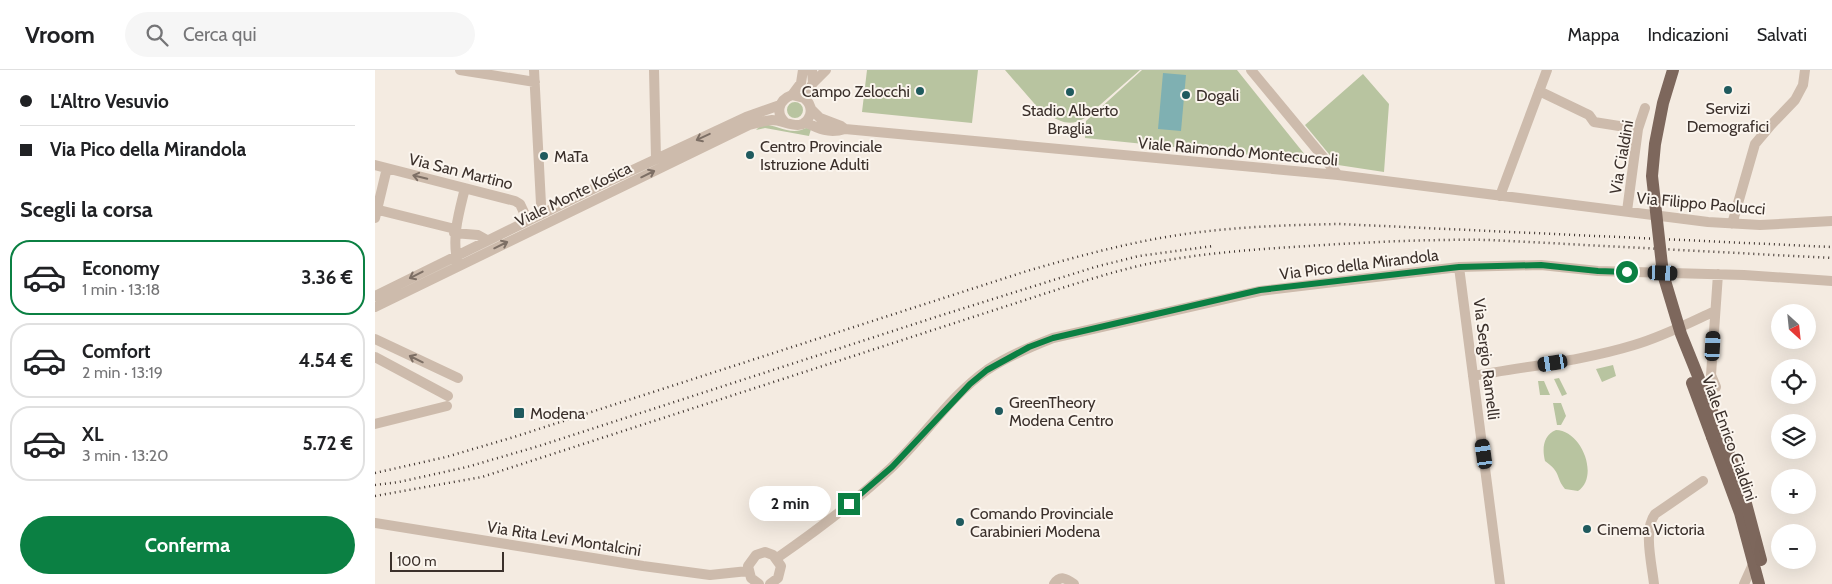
<!DOCTYPE html>
<html lang="it">
<meta charset="utf-8">
<style>
:root{--surface:#fff;--page:#f6f6f6;--text:#202124;--muted:#757577;--line:#e0e0e0;--accent:#0b8043}
body{margin:0;font-family:Cabin,sans-serif;background:var(--page);color:var(--text);height:100vh;display:flex;flex-direction:column;font-size:19px;white-space:nowrap}
*{box-sizing:border-box;margin:0}
p{font-size:16px;color:var(--muted)}
.icon{flex:none;width:28px;height:28px;fill:none;stroke:currentColor;stroke-width:2;stroke-linecap:round;stroke-linejoin:round}
.map{position:relative;flex:1;overflow:hidden}
.drawer{display:flex;flex-direction:column;background:var(--surface);width:375px}
.drawer>*{flex:none}
.guide{display:grid;align-content:center;height:110px;padding:0 20px;background:var(--surface)}
.needle{width:32px;rotate:153deg}
.fabs{position:absolute;left:1396px;top:234px;display:grid;gap:10px}
.fabs a{display:grid;place-items:center;width:45px;height:45px;border-radius:50%;background:var(--surface);box-shadow:0 5px 20px #0002;font-size:25px}
.scale{position:absolute;left:15px;bottom:12px;width:114px;box-sizing:border-box;padding-left:5px;border:2px solid #3b302b;border-top:0;font-size:14px;line-height:18px;white-space:nowrap;color:#3b302b;-webkit-text-stroke:4px #fbf5ee;paint-order:stroke}
.end{position:absolute;width:22px;height:22px;margin:-11px;border:6px solid #0b8043;background:#fff;box-shadow:0 0 0 2px #fff}
.from{border-radius:50%}
.bubble{position:absolute;height:35px;border-radius:18px;background:var(--surface);box-shadow:0 5px 20px #0002;font-size:16px;font-weight:700;line-height:35px;text-align:center}
.car{position:absolute;width:15px;height:30px;margin:-15px -8px;border-radius:6px;box-shadow:0 0 4px 1px #0007;background:linear-gradient(#222 24%,#8ab4d8 0 40%,#222 0 76%,#8ab4d8 0 86%,#222 0)}
.guide b{display:flex;align-items:center;gap:18px;height:48px;font-size:19px}
.guide b+b{border-top:1px solid var(--line)}
.guide i{width:12px;height:12px;background:var(--text)}
ul{padding:0;list-style:none}
li{display:flex;align-items:center;gap:15px;height:75px;margin:0 10px 8px;padding:0 10px;border:2px solid var(--line);border-radius:20px}
li div{flex:1}
li b{display:block;font-size:19px}
li em{font-style:normal;font-weight:700}
li.active{border-color:var(--accent)}
li>.icon{width:45px;height:45px;stroke-width:1.5}
h2{padding:0 20px;font-size:22px;line-height:60px}
.action{display:flex;gap:10px;margin-top:auto;padding:10px 20px}
.action a{flex:1;height:58px;border-radius:30px;background:var(--accent);color:#fff;font-size:20px;font-weight:700;line-height:58px;text-align:center}
header{display:flex;align-items:center;gap:30px;box-sizing:border-box;height:70px;padding:0 25px;background:var(--surface);border-bottom:1px solid var(--line)}
header strong{font-size:24px}
nav{display:flex;gap:28px;margin-inline-start:auto;font-size:18px}
.search{width:350px;height:45px;background:var(--page);display:flex;align-items:center;gap:12px;box-sizing:border-box;padding:0 18px;border-radius:28px;color:var(--muted);font-size:19px}
main{display:flex;flex:1;min-height:0}
.map>svg:first-child{display:block}
.green{fill:#b8c4a0}
.water{fill:#7fb0b2}
.lines{fill:none;stroke-linecap:round;stroke-linejoin:round}
.minor{stroke:#cdbbac;stroke-width:10}
.major{stroke:#7d675c;stroke-width:12}
.rail{stroke:#3b302b;stroke-width:2.5;stroke-dasharray:1 4;stroke-linecap:butt}
.major-bridge{stroke:#7d675c;stroke-width:12}
.oneway{stroke:#7d6f65}
.route{stroke:#0b8043;stroke-width:6}
.poi-dot{fill:#1f5a5e;stroke:#fbf5ee;stroke-width:2}
.labels{text-anchor:middle;stroke-width:4;stroke-linejoin:round;paint-order:stroke}
.poi-label{font-size:16px;fill:#3b302b;stroke:#fbf5ee;text-anchor:start}
.street-label{font-size:16px;fill:#3b302b;stroke:#fbf5ee}
</style>
<header>
<strong>Vroom</strong>
<div class="search"><svg class="icon" aria-label="search" viewBox="0 0 24 24"><circle cx="10" cy="10" r="6"/><path d="M15 15l6 6"/></svg>Cerca qui</div>
<nav><a>Mappa</a><a>Indicazioni</a><a>Salvati</a></nav>
</header>
<main>
<section class="drawer">
<div class="guide">
<b><i class="from"></i>L'Altro Vesuvio</b>
<b><i></i>Via Pico della Mirandola</b>
</div>
<h2>Scegli la corsa</h2>
<ul>
<li class="active"><svg class="icon" aria-label="car" viewBox="0 0 24 24"><path d="M5 17H2v-5l4-1 3-4h7l3 4 3 1v5h-3M9 17h6M6 11h13"/><circle cx="7" cy="17" r="2"/><circle cx="17" cy="17" r="2"/></svg><div><b>Economy</b><p>1 min · 13:18</p></div><em>3.36 €</em></li>
<li><svg class="icon" aria-label="car" viewBox="0 0 24 24"><path d="M5 17H2v-5l4-1 3-4h7l3 4 3 1v5h-3M9 17h6M6 11h13"/><circle cx="7" cy="17" r="2"/><circle cx="17" cy="17" r="2"/></svg><div><b>Comfort</b><p>2 min · 13:19</p></div><em>4.54 €</em></li>
<li><svg class="icon" aria-label="car" viewBox="0 0 24 24"><path d="M5 17H2v-5l4-1 3-4h7l3 4 3 1v5h-3M9 17h6M6 11h13"/><circle cx="7" cy="17" r="2"/><circle cx="17" cy="17" r="2"/></svg><div><b>XL</b><p>3 min · 13:20</p></div><em>5.72 €</em></li>
</ul>
<div class="action"><a>Conferma</a></div>
</section>
<div class="map">
<svg width="1457" height="514" viewBox="0 0 1457 514">
<rect width="100%" height="100%" fill="#f4ebe1"/>
<path class="green" d="M492 0H603L597 53 487 42Z
M630 0H765L710 48C697 56 686 53 675 45L671 47Z
M767 0H862L935 91 710 68 711 51Z
M988 4 1014 34 1009 102 963 95 930 55Z
M412 40a8 8 0 1 1 16 0a8 8 0 1 1-16 0Z
M387 54C403 55 416 66 431 58L436 59 434 66 390 58 381 60Z
M1238 295 1241 306 1227 312 1221 299Z
M1184 308 1192 324 1187 326 1179 309Z
M1163 311H1169L1175 325H1165Z
M1178 333H1186L1191 346 1186 355H1182Z
M1181 360C1206 360 1225 406 1203 421L1190 419C1180 407 1187 403 1170 391 1167 379 1168 365 1181 360Z"/>
<path class="water" d="M788 3 811 5 806 61 783 59Z"/>
<g class="lines">
<path class="minor" d="M85 0 160 12
M159 0 166 134
M279 0 281 89
M437 0 438 13
M876 0 963 105
M1164 21 1214 45 1219 52 1263 59
M417 25 426 13 428 0
M429 28 438 13 451 0
M436 39 445 48 466 56 470 59
M430 52C444 59 454 64 470 59L963 105 1333 152 1385 155 1457 151
M0 95 140 131 145 134 153 151
M1125 126 1172 0
M0 139 80 159
M1252 141 1263 59 1270 38
M0 148 12 98
M1357 154 1380 74 1396 55 1420 30 1428 15 1430 0
M79 163 103 165 112 170
M82 190C77 165 84 143 90 118
M1084 197 1125 514
M0 226 232 112 371 47 405 35
M0 237 374 55C381 53 389 51 397 50 410 50 428 64 435 45 437 38 434 32 429 28L417 25C403 30 400 44 411 53
M0 269 83 308
M0 287 73 326
M1098 306C1152 296 1207 291 1259 275 1287 267 1314 253 1340 241
M1341 317 1336 305 1343 204
M0 354 72 336
M0 453 268 496 335 505 373 501
M402 488C441 461 481 431 516 398 549 367 575 326 612 300 633 286 655 277 678 268L885 221 1084 197 1166 195 1223 201 1369 205 1457 211
M384 514 376 508 373 496 381 485 390 482 398 485 406 496 403 508 395 514
M679 514C685 505 691 508 699 514
M1279 514C1277 495 1268 460 1280 444L1328 411
M1369 514 1379 492"/>
<path class="major" d="M1337 367 1365 443 1384 514"/>
<path class="rail" d="M0 403 71 387 139 367 652 201C700 187 748 174 797 166 853 157 909 155 965 154L1457 177
M0 415 24 412 92 397 164 376 564 246 720 197 764 186 838 176
M0 426 107 407 687 218C722 207 757 196 793 190 840 182 886 179 933 176 994 172 1055 169 1116 170L1457 188"/>
<path class="major-bridge" d="M1298 0 1288 33 1280 74 1277 106 1288 204 1306 264 1356 388 1369 426 1386 490
M1317 313 1337 367"/>
</g>
<defs><path id="oneway-shaft" d="M-6 0H5M1.5-3L5.5 0L1.5 3" fill="none" stroke-width="1.6" stroke-linecap="round" stroke-linejoin="round" transform="scale(1.25)"/></defs>
<g class="oneway">
<use href="#oneway-shaft" transform="translate(328 67) rotate(155)"/>
<use href="#oneway-shaft" transform="translate(273 104) rotate(-26)"/>
<use href="#oneway-shaft" transform="translate(45 107) rotate(-166)"/>
<use href="#oneway-shaft" transform="translate(126 175) rotate(-26)"/>
<use href="#oneway-shaft" transform="translate(41 205) rotate(153)"/>
<use href="#oneway-shaft" transform="translate(41 289) rotate(-154)"/>
</g>
<g class="lines">
<path class="route" d="M474 434 517 397 595 314 612 300 654 277 678 268 885 220 1084 197 1166 195 1223 201 1252 202"/>
</g>
<g class="poi-dot">
<circle cx="1353" cy="20" r="5"/>
<circle cx="545" cy="21" r="5"/>
<circle cx="695" cy="22" r="5"/>
<circle cx="811" cy="25" r="5"/>
<circle cx="375" cy="85" r="5"/>
<circle cx="169" cy="86" r="5"/>
<circle cx="624" cy="341" r="5"/>
<rect x="138" y="337" width="12" height="12" rx="2.5"/>
<circle cx="585" cy="452" r="5"/>
<circle cx="1212" cy="459" r="5"/>
</g>
<g class="labels">
<g class="poi-label">
<text x="535" y="27" text-anchor="end">Campo Zelocchi</text>
<text x="821" y="31">Dogali</text>
<text x="1353" y="44" text-anchor="middle">Servizi<tspan x="1353" dy="18">Demografici</tspan></text>
<text x="695" y="46" text-anchor="middle">Stadio Alberto<tspan x="695" dy="18">Braglia</tspan></text>
<text x="385" y="82">Centro Provinciale<tspan x="385" dy="18">Istruzione Adulti</tspan></text>
<text x="179" y="92">MaTa</text>
<text x="634" y="338">GreenTheory<tspan x="634" dy="18">Modena Centro</tspan></text>
<text x="155" y="349">Modena</text>
<text x="595" y="449">Comando Provinciale<tspan x="595" dy="18">Carabinieri Modena</tspan></text>
<text x="1222" y="465">Cinema Victoria</text>
</g>
<g class="street-label">
<text transform="translate(863 81) rotate(5)" y="6">Viale Raimondo Montecuccoli</text>
<text transform="translate(1246 87) rotate(-80)" y="6">Via Cialdini</text>
<text transform="translate(86 101) rotate(14)" y="6">Via San Martino</text>
<text transform="translate(198 124) rotate(-26)" y="6">Viale Monte Kosica</text>
<text transform="translate(1326 133) rotate(5)" y="6">Via Filippo Paolucci</text>
<text transform="translate(984 194) rotate(-7)" y="6">Via Pico della Mirandola</text>
<text transform="translate(1112 289) rotate(83)" y="6">Via Sergio Ramelli</text>
<text transform="translate(1355 368) rotate(70)" y="6">Viale Enrico Cialdini</text>
<text transform="translate(189 468) rotate(9)" y="6">Via Rita Levi Montalcini</text>
</g>
</g>
</svg>
<div class="fabs">
<a><svg class="needle" viewBox="-14 -14 28 28"><path d="M0-13l5 13h-10z" fill="#e53935"/><path d="M0 13l5-13h-10z" fill="#757577"/></svg></a>
<a><svg class="icon" aria-label="locate" viewBox="0 0 24 24"><circle cx="12" cy="12" r="6"/><path d="M12 2v4M12 18v4M2 12h4M18 12h4"/></svg></a>
<a><svg class="icon" aria-label="layers" viewBox="0 0 24 24"><path d="M12 4l9 5-9 5-9-5zM3 14l9 5 9-5"/></svg></a>
<a>+</a>
<a>−</a>
</div>
<div class="scale">100 m</div>
<i class="end from" style="left:1252px;top:202px"></i>
<i class="end" style="left:474px;top:434px"></i>
<div class="bubble" style="left:374px;top:416px;width:82px">2 min</div>
<i class="car" style="left:1288px;top:203px;rotate:92deg"></i>
<i class="car" style="left:1338px;top:276px;rotate:3deg"></i>
<i class="car" style="left:1178px;top:293px;rotate:261deg"></i>
<i class="car" style="left:1109px;top:384px;rotate:352deg"></i>
</div>
</main>
